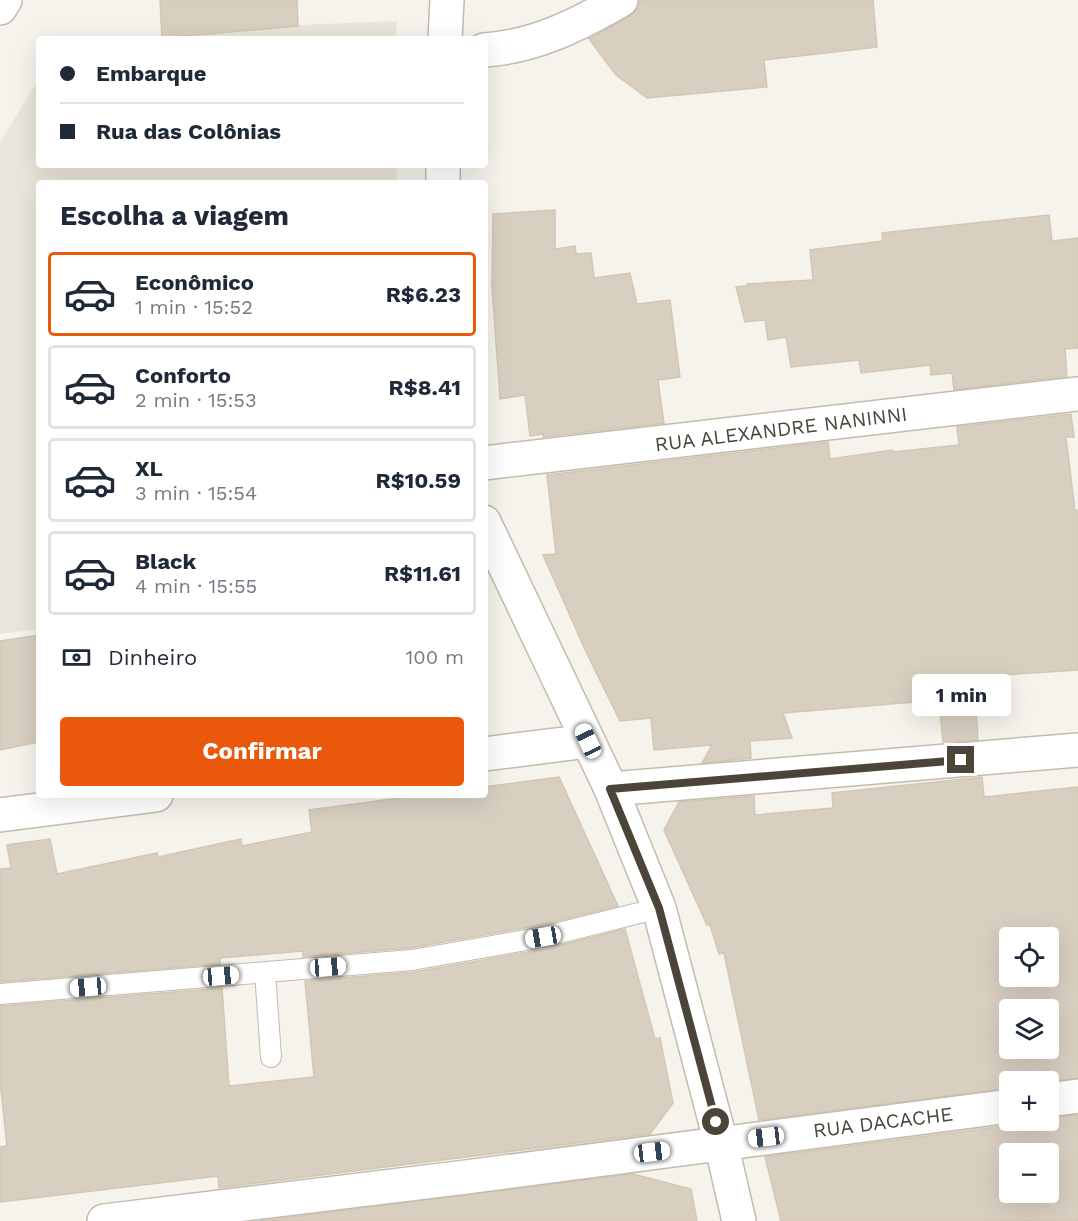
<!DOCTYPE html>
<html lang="pt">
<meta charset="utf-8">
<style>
:root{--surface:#fff;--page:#f2f2f3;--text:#1f2937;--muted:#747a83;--line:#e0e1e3;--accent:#ea580c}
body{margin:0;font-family:"Work Sans",sans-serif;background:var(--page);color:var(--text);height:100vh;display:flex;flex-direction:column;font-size:22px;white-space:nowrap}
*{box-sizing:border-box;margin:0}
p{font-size:20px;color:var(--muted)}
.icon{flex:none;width:33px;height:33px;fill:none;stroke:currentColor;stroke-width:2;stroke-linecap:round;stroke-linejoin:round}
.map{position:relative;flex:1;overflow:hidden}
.drawer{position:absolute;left:36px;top:180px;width:452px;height:618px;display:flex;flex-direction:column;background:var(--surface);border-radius:6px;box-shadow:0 6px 24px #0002}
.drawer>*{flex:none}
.guide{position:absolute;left:36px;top:36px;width:452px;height:132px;border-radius:6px;box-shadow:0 6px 24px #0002;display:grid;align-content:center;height:132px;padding:0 24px;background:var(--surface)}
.fabs{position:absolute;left:999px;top:927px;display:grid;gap:12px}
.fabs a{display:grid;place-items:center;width:60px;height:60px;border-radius:6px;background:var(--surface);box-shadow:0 6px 24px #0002;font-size:30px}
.end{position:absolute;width:27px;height:27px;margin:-14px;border:8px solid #4b4439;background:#fff;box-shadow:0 0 0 3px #fff}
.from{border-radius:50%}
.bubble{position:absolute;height:42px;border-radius:6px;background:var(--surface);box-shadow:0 6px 24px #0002;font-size:20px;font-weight:700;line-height:42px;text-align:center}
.car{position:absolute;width:18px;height:36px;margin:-18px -9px;border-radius:8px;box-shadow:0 0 4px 2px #0007;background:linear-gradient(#fff 24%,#345 0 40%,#fff 0 76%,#345 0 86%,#fff 0)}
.guide b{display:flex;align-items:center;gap:21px;height:57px;font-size:22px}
.guide b+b{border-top:2px solid var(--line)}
.guide i{width:15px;height:15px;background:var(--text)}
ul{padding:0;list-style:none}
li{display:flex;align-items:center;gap:18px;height:84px;margin:0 12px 9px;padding:0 12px;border:3px solid var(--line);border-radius:6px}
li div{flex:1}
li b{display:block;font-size:22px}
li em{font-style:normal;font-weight:700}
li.active{border-color:var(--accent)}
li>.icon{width:54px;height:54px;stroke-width:1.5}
h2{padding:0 24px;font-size:27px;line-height:72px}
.pay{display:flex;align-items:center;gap:15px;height:66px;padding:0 24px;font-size:22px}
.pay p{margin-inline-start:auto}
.action{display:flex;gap:12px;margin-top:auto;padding:12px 24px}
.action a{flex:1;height:69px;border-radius:6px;background:var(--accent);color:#fff;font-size:24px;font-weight:700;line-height:69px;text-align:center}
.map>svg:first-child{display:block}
.residential{fill:#eae5da}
.building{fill:#d8cfc1;stroke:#d3c7b4;stroke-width:1.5;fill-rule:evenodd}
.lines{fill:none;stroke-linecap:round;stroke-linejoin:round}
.service-casing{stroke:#c2bbae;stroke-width:22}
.minor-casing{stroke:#c2bbae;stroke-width:36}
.tertiary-casing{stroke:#c2bbae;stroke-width:36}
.service{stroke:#fff;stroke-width:20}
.minor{stroke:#fff;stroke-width:33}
.tertiary{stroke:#fff;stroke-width:33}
.route{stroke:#4b4439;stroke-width:8}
.labels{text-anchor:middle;stroke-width:4.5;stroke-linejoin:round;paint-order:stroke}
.street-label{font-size:20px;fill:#4b4439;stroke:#fff}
</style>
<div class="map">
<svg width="1078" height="1221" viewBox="0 0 1078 1221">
<rect width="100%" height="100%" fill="#f6f3ec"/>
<path class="residential" d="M397 21 396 39H155L302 25Z
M39 79V165H397V183H39V629L0 634V142Z"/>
<path class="building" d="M160 0H297L298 26 162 38Z
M640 0H873L877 47 764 60 767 87 647 98 616 75 589 39 630 16 637 9Z
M555 210V249L575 246 576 254 591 253 594 278 630 273 637 304 670 300 680 377 658 380 664 423 543 437V434L530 436 525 395 500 399 492 286 493 214Z
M1049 215 1052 241 1078 238V348L1065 349 1067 376 954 390 952 373 931 375 930 365 861 373 859 360 791 367 786 337 768 340 765 320 745 322 736 287 747 286V284L813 280 810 250 883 241 882 233Z
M1071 414 1074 437H1066L1075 511 1078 510V670L986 676 988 693 975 695 978 740 943 742 939 700 783 713 792 738 750 741 751 758 702 763 712 745 654 750 651 718 620 721 587 654 543 555 556 554 547 475 828 442 830 459 892 450 893 452 959 445 957 427Z
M39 635V742L0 750V641Z
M559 777 618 906 541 925 410 948 303 957V951L220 958V964L0 982V869L11 868 7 845 50 839 57 874 157 853 158 857 241 839 242 846 312 832 309 810 422 795H484V787Z
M982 777 984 797 1078 787V1078L1045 1082H1010V1088L759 1120 724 953 719 954 710 925H707L664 830 679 802 754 796 755 815 833 808 832 793ZM1010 938H1048V976H1010ZM1010 1010H1048V1048H1010Z
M625 929 655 1039 660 1038 673 1103 650 1134 219 1188 218 1176 0 1202V1147L7 1146 0 1081V1006L222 988 229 1086 314 1077 305 981 414 972 545 949Z
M1078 1115V1221H781L765 1157 1012 1125 1022 1120H1048V1118ZM1010 1154H1048V1192H1010Z
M633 1174 691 1189 697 1221H259Z"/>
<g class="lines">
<g class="service-casing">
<path id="service" d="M265 972 271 1057
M0 994 412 960 543 937 659 908"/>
</g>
<g class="minor-casing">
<path id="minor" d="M445 39 447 0
M484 50C534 47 578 25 621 0
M443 165V183
M484 463 1078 394
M484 522 611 789 659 908 721 1143 739 1221
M484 754 588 741
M611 789 1078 750
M0 815 156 795
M1048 1100 1078 1096
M104 1221 466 1177 1010 1106"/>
</g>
<g class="tertiary-casing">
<path id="tertiary" d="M0 8 5 0"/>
</g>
<use href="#service" class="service"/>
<use href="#minor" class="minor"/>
<use href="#tertiary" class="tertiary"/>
</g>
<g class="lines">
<path class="route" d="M716 1122 659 908 610 789 961 760"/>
</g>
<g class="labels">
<g class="street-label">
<text transform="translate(781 429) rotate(-7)" y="7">RUA ALEXANDRE NANINNI</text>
<text transform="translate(883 1122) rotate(-7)" y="7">RUA DACACHE</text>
</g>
</g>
</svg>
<div class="fabs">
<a><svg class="icon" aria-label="locate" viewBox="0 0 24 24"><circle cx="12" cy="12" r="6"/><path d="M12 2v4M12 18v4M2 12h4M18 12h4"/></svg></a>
<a><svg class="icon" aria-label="layers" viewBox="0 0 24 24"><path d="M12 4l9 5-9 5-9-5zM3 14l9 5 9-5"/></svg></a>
<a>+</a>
<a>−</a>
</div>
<i class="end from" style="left:716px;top:1122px"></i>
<i class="end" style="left:961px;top:760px"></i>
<div class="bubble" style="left:912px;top:674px;width:99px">1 min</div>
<i class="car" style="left:588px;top:741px;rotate:335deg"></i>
<i class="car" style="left:543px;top:937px;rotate:260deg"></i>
<i class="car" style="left:328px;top:967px;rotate:86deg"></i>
<i class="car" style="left:221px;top:976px;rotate:85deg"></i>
<i class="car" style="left:88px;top:987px;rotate:265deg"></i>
<i class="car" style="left:766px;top:1137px;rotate:263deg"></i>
<i class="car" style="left:652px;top:1152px;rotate:83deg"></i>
<div class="guide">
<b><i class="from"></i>Embarque</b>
<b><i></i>Rua das Colônias</b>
</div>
<section class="drawer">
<h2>Escolha a viagem</h2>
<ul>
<li class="active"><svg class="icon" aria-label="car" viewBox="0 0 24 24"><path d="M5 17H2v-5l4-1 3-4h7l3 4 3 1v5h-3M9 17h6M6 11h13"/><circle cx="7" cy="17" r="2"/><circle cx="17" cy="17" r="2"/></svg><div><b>Econômico</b><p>1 min · 15:52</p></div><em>R$6.23</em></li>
<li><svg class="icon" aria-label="car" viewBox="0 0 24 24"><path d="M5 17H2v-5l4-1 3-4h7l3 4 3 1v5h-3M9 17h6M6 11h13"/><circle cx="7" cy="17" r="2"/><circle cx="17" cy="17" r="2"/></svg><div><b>Conforto</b><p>2 min · 15:53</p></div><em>R$8.41</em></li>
<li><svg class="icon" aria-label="car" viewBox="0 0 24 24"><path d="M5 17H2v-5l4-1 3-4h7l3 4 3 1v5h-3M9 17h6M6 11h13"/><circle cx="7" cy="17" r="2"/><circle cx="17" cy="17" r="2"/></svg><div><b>XL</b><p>3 min · 15:54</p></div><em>R$10.59</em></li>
<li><svg class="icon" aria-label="car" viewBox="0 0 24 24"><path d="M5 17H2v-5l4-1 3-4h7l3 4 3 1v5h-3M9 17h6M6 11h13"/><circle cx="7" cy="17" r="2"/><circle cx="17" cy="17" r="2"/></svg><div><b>Black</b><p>4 min · 15:55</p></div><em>R$11.61</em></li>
</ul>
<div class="pay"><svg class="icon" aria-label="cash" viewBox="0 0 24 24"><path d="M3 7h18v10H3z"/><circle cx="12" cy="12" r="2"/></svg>Dinheiro<p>100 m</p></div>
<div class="action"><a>Confirmar</a></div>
</section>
</div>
